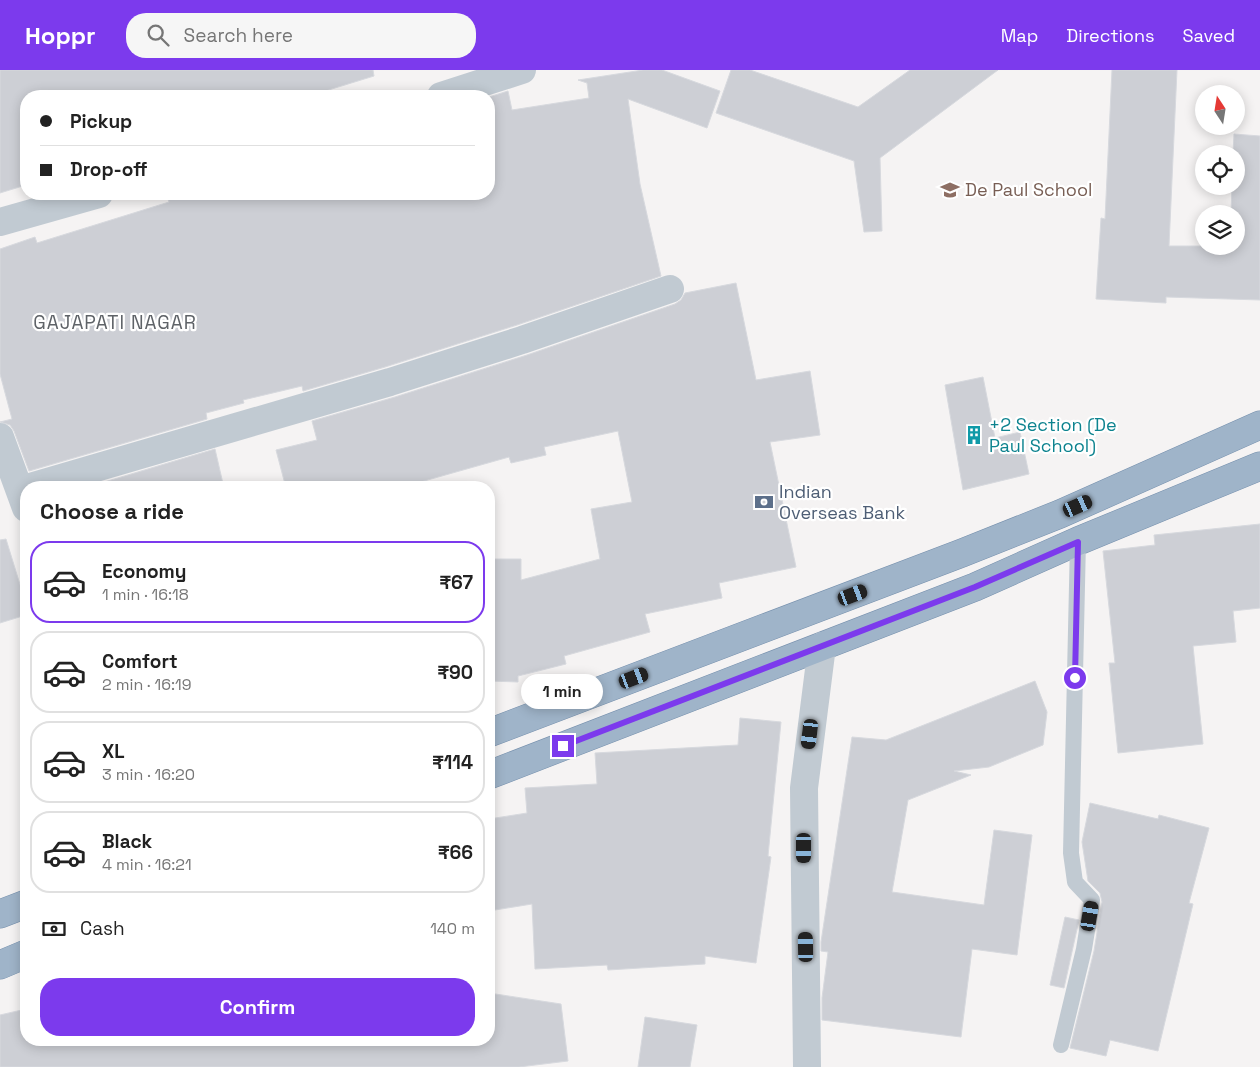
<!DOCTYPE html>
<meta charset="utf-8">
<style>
:root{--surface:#fff;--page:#f6f6f6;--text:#222;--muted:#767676;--line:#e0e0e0;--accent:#7c3aed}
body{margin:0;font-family:"Space Grotesk",sans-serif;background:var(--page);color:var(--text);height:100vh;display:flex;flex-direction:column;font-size:19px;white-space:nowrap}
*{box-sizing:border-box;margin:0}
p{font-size:16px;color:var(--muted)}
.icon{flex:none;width:28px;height:28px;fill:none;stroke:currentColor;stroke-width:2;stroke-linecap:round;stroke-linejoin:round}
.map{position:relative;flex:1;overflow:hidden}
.panel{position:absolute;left:20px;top:411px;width:475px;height:565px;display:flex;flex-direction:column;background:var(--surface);border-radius:20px;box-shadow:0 2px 12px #0003}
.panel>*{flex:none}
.guide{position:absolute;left:20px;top:20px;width:475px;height:110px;border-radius:20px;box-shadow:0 2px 12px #0003;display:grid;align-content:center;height:110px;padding:0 20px;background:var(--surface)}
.needle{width:32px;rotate:348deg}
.tools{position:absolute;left:1195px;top:15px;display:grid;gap:10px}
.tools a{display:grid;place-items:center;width:50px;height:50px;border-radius:50%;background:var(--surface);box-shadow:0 2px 12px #0003;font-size:25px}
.end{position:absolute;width:22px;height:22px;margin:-11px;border:6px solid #7c3aed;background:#fff;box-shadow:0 0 0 2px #fff}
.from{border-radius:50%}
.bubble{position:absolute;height:35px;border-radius:18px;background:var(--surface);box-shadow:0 2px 12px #0003;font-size:16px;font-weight:600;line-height:35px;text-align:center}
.car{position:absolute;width:15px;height:30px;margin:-15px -8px;border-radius:6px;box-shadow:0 0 4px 1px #0007;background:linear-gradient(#222 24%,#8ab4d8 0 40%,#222 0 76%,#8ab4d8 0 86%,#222 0)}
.guide b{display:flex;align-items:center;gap:18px;height:48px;font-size:19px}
.guide b+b{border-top:1px solid var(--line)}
.guide i{width:12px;height:12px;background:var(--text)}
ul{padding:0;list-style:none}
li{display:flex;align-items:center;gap:15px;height:82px;margin:0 10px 8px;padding:0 10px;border:2px solid var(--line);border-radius:20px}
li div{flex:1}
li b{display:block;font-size:19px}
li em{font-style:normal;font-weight:600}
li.selected{border-color:var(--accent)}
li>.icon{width:45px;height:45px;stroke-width:1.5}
h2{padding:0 20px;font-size:22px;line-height:60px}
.pay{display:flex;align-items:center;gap:12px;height:55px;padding:0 20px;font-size:19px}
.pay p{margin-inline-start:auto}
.cta{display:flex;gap:10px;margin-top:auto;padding:10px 20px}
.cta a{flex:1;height:58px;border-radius:20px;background:var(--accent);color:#fff;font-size:20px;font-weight:600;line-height:58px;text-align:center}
header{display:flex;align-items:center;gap:30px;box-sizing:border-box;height:70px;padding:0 25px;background:var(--accent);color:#fff}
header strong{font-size:24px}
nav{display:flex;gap:28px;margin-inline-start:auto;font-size:18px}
.search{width:350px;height:45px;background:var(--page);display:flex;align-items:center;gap:12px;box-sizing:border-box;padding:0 18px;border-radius:20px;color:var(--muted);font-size:19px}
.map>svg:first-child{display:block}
.building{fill:#cdcfd5;stroke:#d7d9de}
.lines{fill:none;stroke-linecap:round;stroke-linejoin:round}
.trunk-casing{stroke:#7690ad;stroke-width:29}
.service{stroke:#c1cad2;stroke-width:16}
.minor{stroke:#c1cad2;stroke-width:28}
.trunk{stroke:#9fb4c9;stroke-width:28}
.route{stroke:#7c3aed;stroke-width:6}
.labels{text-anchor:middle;stroke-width:4.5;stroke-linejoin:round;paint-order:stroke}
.education-label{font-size:18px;fill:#785e54;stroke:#fff;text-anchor:start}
.culture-label{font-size:18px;fill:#0d838f;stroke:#fff;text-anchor:start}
.service-label{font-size:18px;fill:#4e5e75;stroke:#fff;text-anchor:start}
.neighbourhood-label{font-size:19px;letter-spacing:1px;fill:#5f6368;stroke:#fff}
</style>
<header>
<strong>Hoppr</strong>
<div class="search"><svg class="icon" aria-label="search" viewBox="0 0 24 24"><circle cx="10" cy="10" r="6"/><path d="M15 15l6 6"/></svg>Search here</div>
<nav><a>Map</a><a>Directions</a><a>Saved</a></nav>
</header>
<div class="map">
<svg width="1260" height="997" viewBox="0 0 1260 997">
<rect width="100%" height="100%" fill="#f5f3f3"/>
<path class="building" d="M0 0H373L374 6 309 26H26V115L0 123Z
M643 0H662L720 21 707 58 628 29 640 114 661 206 517 255 385 297 303 321 302 316 243 330 244 333 206 343 207 349 29 401 14 361 10 355 0 352 12 349 0 304V179L35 167 37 173 169 132 166 124H489V27L508 21 512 40 589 28 587 13 578 10Z
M731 0H750L858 37 910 0H998L880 88 882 161 864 162 854 91 716 43Z
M1112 0H1177L1169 176H1236V144H1231L1232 116H1236V84H1233L1234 64 1260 66V230L1166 227V233L1096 229 1101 148 1105 149Z
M736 213 756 310 810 301 820 365 770 372 796 497 719 513 722 528 645 544 650 562 564 586 566 594 518 606V612L489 611 491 489H521V510L600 489 591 439 632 432 618 361 544 377 546 385 511 393 509 387 417 413 418 418H286L276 380 317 370 312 351 395 327 527 285 675 234 681 230 685 223Z
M983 307 995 368 1020 362 1029 404 963 420 945 315Z
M215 379 224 418H102L101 413Z
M1260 454V538L1233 541 1236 572 1193 576 1203 674 1118 683 1109 593H1115L1103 481 1155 475 1154 465Z
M6 469 26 534V545L0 553V470Z
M1035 611 1047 642 1043 675 989 697 954 701 971 705 908 730 892 822 984 835 994 760 1032 765 1017 885 972 879 961 967 822 950V928L828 882 821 881V872L852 667 886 670Z
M740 648 781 652 768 786 771 787 756 893 705 886V894L608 900 607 895 535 899 532 834 489 841V749L527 743 525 718 597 714 595 683 738 675Z
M1090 733 1158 749 1159 745 1209 758 1189 833 1193 834 1158 981 1110 970 1106 986 1070 978 1094 881 1102 832 1100 823 1088 811 1082 772Z
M1065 847 1079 850 1064 918 1050 915Z
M489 923 561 934 568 991 519 997H0V945L26 939V970H489Z
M645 947 697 955 690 997H638Z"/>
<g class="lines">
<g class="trunk-casing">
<path id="trunk" d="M489 663 962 483 1060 444 1260 355
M489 705 975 517 1078 471 1260 396
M0 844 26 834
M0 895 26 884"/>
</g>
<path class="service" d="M1061 975 1084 879 1092 830 1075 812 1071 783 1078 471"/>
<path class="minor" d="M441 26 522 0
M0 152 99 124
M0 367 26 438
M27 418 390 312 522 270 670 219
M807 997 804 718 822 576"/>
<use href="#trunk" class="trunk"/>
</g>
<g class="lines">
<path class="route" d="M563 676 975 517 1078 472 1075 608"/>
</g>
<defs>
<g id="school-bare" transform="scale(1.5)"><path d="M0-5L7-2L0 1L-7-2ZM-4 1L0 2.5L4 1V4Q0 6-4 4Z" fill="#8d6e63" stroke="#fff" stroke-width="2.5" paint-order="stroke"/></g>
<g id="building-bare" transform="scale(1.5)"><path d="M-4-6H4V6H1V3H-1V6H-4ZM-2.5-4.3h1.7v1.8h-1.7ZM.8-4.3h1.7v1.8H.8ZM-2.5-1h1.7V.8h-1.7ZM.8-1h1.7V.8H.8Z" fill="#0f9aa8" stroke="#fff" stroke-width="2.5" paint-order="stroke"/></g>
<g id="bank-bare" transform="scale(1.5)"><path d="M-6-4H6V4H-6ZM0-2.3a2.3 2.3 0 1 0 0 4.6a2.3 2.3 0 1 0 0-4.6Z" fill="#5c6f8a" stroke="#fff" stroke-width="2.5" paint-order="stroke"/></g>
</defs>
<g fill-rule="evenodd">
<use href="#school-bare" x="950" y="120"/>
<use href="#building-bare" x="974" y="365"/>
<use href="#bank-bare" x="764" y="432"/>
</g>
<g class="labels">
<g class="education-label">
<text x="965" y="126">De Paul School</text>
</g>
<g class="culture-label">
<text x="989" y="361">+2 Section (De<tspan x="989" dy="21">Paul School)</tspan></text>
</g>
<g class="service-label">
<text x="779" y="428">Indian<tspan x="779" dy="21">Overseas Bank</tspan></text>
</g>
<g class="neighbourhood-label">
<text x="115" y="259">GAJAPATI NAGAR</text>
</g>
</g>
</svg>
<div class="tools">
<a><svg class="needle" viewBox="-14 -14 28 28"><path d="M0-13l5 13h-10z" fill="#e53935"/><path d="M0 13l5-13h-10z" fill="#767676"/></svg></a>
<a><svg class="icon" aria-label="locate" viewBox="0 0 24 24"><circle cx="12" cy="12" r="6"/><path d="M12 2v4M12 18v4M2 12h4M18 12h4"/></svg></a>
<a><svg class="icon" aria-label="layers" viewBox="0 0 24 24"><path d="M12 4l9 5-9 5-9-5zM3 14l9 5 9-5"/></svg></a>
</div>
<i class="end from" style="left:1075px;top:608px"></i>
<i class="end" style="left:563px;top:676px"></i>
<div class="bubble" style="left:521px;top:604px;width:82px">1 min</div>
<i class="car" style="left:1078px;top:436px;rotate:66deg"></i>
<i class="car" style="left:853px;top:525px;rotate:69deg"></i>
<i class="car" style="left:634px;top:608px;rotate:69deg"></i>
<i class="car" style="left:810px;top:664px;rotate:187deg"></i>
<i class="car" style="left:804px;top:778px;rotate:180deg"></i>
<i class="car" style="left:1090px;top:846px;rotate:10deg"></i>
<i class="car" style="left:806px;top:877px;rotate:359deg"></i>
<div class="guide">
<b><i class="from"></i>Pickup</b>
<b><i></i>Drop-off</b>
</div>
<section class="panel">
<h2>Choose a ride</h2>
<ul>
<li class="selected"><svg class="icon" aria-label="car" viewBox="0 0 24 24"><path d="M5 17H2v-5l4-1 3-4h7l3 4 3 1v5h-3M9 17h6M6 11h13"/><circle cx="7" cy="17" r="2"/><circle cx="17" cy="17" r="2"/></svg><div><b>Economy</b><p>1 min · 16:18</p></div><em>₹67</em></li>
<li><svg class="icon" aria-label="car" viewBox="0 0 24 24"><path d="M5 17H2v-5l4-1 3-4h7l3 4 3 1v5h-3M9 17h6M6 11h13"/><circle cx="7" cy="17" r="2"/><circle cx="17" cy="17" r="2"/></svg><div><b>Comfort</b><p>2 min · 16:19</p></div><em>₹90</em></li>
<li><svg class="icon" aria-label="car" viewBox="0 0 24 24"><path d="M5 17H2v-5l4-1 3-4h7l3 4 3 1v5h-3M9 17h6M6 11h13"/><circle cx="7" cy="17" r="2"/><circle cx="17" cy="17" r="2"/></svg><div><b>XL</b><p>3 min · 16:20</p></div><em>₹114</em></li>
<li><svg class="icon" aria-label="car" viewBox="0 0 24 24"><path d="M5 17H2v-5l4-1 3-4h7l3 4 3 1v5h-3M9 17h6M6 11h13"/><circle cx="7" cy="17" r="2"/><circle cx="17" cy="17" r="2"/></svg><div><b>Black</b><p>4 min · 16:21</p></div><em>₹66</em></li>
</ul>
<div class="pay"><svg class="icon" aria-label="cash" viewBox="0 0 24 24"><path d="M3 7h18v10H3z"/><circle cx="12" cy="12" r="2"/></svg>Cash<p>140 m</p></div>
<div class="cta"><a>Confirm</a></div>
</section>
</div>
